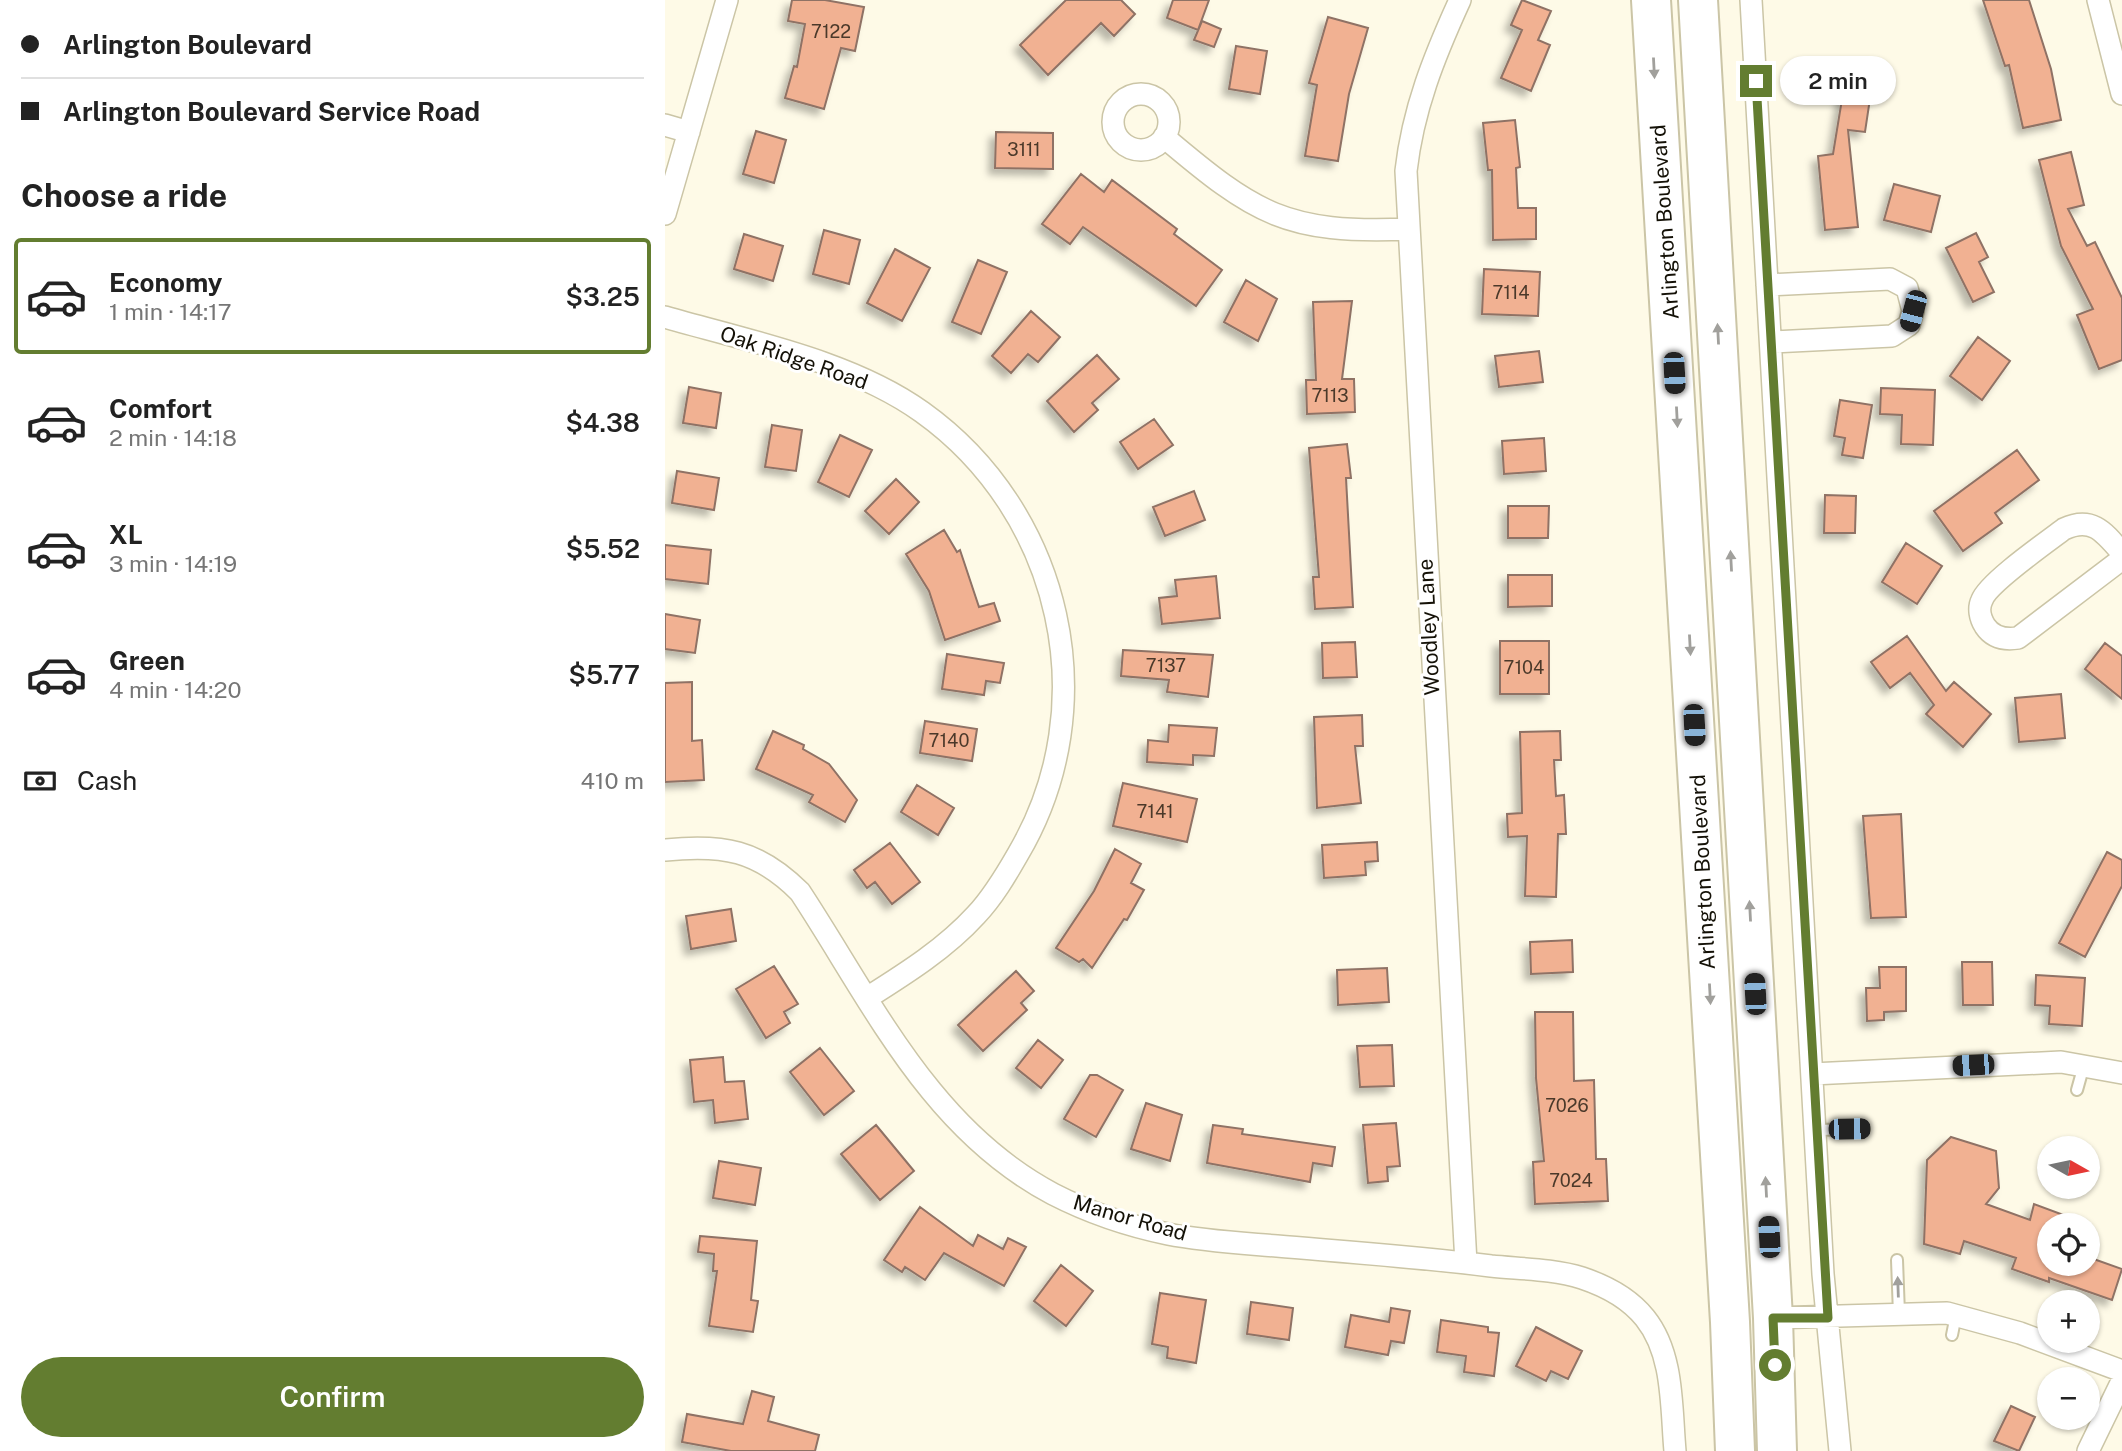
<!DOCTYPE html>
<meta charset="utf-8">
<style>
:root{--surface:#fff;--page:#f6f6f6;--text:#222;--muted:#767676;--line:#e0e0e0;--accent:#637d30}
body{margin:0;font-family:"Public Sans",sans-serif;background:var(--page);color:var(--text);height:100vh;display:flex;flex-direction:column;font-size:26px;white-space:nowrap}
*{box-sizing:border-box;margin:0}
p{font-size:23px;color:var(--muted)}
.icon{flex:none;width:38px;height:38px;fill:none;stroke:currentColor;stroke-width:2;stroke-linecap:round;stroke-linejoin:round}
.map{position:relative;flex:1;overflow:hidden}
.drawer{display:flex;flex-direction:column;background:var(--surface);width:665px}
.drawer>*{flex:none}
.hud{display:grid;align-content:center;height:154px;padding:0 21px;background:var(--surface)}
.needle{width:46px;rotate:99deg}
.fabs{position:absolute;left:1372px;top:1136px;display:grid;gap:14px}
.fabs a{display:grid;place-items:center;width:63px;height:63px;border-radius:50%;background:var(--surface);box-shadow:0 2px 5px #0004;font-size:35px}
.end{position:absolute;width:32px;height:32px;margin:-16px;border:9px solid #637d30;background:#fff;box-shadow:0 0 0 4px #fff}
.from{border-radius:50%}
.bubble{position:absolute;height:49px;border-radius:24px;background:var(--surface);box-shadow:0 2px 5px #0004;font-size:23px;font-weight:600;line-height:49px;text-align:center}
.car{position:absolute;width:21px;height:42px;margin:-21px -10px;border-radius:9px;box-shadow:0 0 5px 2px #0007;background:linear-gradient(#222 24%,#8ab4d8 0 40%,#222 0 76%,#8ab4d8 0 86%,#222 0)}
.hud b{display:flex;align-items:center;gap:24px;height:66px;font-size:26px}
.hud b+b{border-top:2px solid var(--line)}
.hud i{width:18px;height:18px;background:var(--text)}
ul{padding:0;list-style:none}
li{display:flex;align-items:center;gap:21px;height:116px;margin:0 14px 10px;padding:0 7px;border:4px solid transparent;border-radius:7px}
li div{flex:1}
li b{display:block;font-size:26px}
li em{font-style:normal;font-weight:600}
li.on{border-color:var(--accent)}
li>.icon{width:63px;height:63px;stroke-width:1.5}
h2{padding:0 21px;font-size:32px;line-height:84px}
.pay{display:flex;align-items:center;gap:18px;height:77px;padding:0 21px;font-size:26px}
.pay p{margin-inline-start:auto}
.button{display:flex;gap:14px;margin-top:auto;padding:14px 21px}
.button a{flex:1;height:80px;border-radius:42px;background:var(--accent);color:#fff;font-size:28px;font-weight:600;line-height:80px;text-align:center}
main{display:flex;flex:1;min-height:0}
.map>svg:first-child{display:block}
.building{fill:#f1b192;stroke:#8f7265;stroke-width:2;filter:url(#shadow)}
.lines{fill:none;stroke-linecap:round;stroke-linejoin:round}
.lane-casing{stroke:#cbc5a6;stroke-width:14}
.street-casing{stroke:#cbc5a6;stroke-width:24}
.highway-casing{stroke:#cbc5a6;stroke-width:42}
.lane{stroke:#fff;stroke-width:10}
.street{stroke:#fff;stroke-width:21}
.highway{stroke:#fff;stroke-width:38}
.oneway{fill:#a1a09c}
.route{stroke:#637d30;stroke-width:9}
.labels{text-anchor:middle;stroke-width:6;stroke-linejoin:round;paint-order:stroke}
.number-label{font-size:18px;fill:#4b392a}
.street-label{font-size:21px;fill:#141107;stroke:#fff}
</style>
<main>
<section class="drawer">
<div class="hud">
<b><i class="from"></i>Arlington Boulevard</b>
<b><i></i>Arlington Boulevard Service Road</b>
</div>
<h2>Choose a ride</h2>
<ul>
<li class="on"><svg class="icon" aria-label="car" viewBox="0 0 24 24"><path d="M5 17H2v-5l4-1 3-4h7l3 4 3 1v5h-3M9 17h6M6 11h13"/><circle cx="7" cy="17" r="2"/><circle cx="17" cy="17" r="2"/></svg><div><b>Economy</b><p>1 min · 14:17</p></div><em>$3.25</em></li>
<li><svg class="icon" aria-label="car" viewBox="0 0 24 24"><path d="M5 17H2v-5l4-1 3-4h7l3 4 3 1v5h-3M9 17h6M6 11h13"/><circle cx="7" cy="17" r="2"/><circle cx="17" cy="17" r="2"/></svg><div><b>Comfort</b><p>2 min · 14:18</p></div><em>$4.38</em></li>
<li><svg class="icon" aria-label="car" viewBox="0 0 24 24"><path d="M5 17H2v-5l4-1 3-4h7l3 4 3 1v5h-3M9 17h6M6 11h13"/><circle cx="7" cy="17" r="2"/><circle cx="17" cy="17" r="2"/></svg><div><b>XL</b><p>3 min · 14:19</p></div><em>$5.52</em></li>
<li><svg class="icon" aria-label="car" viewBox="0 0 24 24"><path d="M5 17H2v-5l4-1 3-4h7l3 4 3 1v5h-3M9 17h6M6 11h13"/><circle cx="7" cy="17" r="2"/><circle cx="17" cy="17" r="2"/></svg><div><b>Green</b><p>4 min · 14:20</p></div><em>$5.77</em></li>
</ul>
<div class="pay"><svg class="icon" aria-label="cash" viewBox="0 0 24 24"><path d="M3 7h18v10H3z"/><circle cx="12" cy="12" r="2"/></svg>Cash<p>410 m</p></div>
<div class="button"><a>Confirm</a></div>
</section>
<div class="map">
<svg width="1457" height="1451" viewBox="0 0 1457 1451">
<defs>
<filter id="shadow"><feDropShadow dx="-6" dy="6" stdDeviation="3.5" flood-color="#0004"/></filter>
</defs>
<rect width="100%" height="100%" fill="#fefae7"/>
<path class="building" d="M127 0H160L199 7 190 51 176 48 159 109 120 98 129 66 132 67 140 24 123 21Z
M401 0H456L470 14 449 36 436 23 383 75 355 45Z
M508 0H544L533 30 502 18Z
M857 0 886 11 873 40 885 45 866 91 836 78 857 30 846 25Z
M1318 0H1364L1386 69 1396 120 1358 128 1344 65 1340 66Z
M663 17 703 28 684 94 673 161 640 156 652 85 644 83Z
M537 21 556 29 549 47 529 40Z
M571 46 602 51 595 94 564 89Z
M1179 87 1206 92 1200 132 1183 130 1193 227 1160 230 1153 156 1168 154Z
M850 120 855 167 851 168 853 208H871V239L828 240 827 170H823L818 123Z
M91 131 121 140 109 183 78 174Z
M331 132 388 133V169L330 168Z
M1406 152 1419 205 1403 209 1422 246 1430 242 1457 298V360L1434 369 1412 315 1428 309 1396 246 1374 160Z
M416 174 439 192 447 180 512 229 509 234 557 270 531 306 418 227 405 244 377 224Z
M1229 184 1275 196 1266 232 1219 220Z
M159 230 195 240 184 284 148 274Z
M1311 233 1323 257 1314 262 1329 292 1308 302 1281 248Z
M79 234 118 246 108 281 69 269Z
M230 249 265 268 237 321 202 303Z
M313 260 342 272 316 334 287 322Z
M819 269 875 272 873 316 817 314Z
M581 280 612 299 593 341 559 322Z
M687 301 677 379H689L690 412 642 414 641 380H651L648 302Z
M366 311 395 337 373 362 363 354 346 373 327 356Z
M1313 337 1345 361 1317 400 1285 376Z
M874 351 878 382 834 387 830 356Z
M432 355 454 379 427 403 433 410 409 432 382 401Z
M24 387 56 393 51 428 18 423Z
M1216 388 1270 390 1268 445 1236 444 1237 415 1215 414Z
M1175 400 1207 405 1198 458 1177 455 1180 438 1169 436Z
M489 419 508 445 473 469 455 442Z
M107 425 137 430 131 471 100 467Z
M175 435 207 450 184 497 153 482Z
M879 438 881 471 839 474 837 441Z
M682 444 686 478H681L688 607 650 609 648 577H654L644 448Z
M1352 450 1374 480 1330 513 1337 523 1298 551 1269 511Z
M12 471 54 478 49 510 7 503Z
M231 479 254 502 224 534 200 511Z
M529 491 540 520 500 536 488 507Z
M1160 495 1191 496 1190 533H1159Z
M843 506H884L883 538H843Z
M279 530 292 552 295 550 314 607 329 603 335 621 280 640 264 591 241 554Z
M1241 543 1277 566 1252 604 1217 582Z
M0 545 46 550 43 584 0 579Z
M843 575H887V606L843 607Z
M551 576 555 618 497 624 494 598 512 596 510 580Z
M0 614 35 620 30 653 0 649Z
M1242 636 1281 691 1289 682 1326 714 1298 747 1261 714 1269 705 1245 673 1225 688 1206 662Z
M835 641H884V694H835Z
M690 642 692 677 658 678 657 643Z
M1440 643 1457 656V699L1420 669Z
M458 650 548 655 543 697 502 692 504 680 456 676Z
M282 654 339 663 335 683 321 681 319 695 277 689Z
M27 682V741L37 740 39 780 0 782V683Z
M1396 694 1400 738 1354 742 1350 698Z
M697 715 698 746H690L696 803 652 808 649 717Z
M260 721 312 729 307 761 255 753Z
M504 725 552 728 549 756 528 755V765L482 762 483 740 503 742Z
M108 731 139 745 138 749 164 764 192 800 180 822 144 802 148 795 91 769Z
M895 731 896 760H889L891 796 899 795 901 834H893L891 897 860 896 862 836 843 837 842 814 857 813 855 732Z
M458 783 532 799 522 842 448 826Z
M252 785 289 808 273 835 236 812Z
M1236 814 1241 917 1206 918 1198 816Z
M712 842 713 861 700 862 701 875 659 878 657 845Z
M225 843 255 882 227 904 210 882 202 888 189 870Z
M450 849 476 864 466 883 479 890 462 920 459 919 427 968 418 959 414 962 391 948 429 891Z
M1442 852 1457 860V886L1420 957 1394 943Z
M66 909 71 941 26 949 21 916Z
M907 940 908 972 866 974 865 942Z
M1297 962H1327L1328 1005H1298Z
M109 966 133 1004 119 1012 125 1023 101 1038 71 989Z
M1214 967H1241V1011L1219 1012V1020L1202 1021 1201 988H1215Z
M722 968 724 1002 673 1005 672 970Z
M351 971 369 991 356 1003 362 1010 318 1051 293 1025Z
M1371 975 1420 978 1417 1026 1384 1024 1385 1006 1370 1005Z
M870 1012H908L909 1081 929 1080 931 1159H941L943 1201 870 1204 868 1162 879 1161 871 1078Z
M373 1040 398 1060 376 1088 351 1068Z
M727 1045 729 1086 695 1087 692 1046Z
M155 1048 189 1091 159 1115 125 1072Z
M58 1057 60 1082 79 1081 83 1119 50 1123 48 1100 29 1102 25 1060Z
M425 1075H432L458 1090 431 1137 399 1119Z
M481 1103 517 1115 505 1161 466 1149Z
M731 1123 735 1166 722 1167 723 1181 703 1183 698 1125Z
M211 1125 249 1171 215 1200 176 1154Z
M548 1125 578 1129 577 1134 670 1147 667 1166 648 1163 645 1182 542 1163Z
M1286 1137 1331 1151 1334 1188 1321 1204 1365 1220 1369 1204 1420 1223 1384 1225V1264H1423V1257L1457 1269 1447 1300 1384 1278V1282L1347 1269 1351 1258 1299 1241 1295 1254 1259 1244 1262 1160Z
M54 1161 96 1168 90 1205 48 1198Z
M255 1207 308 1246 313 1235 338 1249 343 1238 361 1247 339 1286 279 1253 260 1280 240 1267 237 1272 219 1260Z
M35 1236 92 1241 86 1300 93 1301 88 1332 44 1326 52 1271H48L49 1254 33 1252Z
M396 1265 428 1291 401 1326 369 1301Z
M495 1293 541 1300 531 1363 502 1358 503 1347 487 1344Z
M586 1302 628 1308 624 1340 582 1334Z
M726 1308 745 1311 739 1343 726 1341 723 1355 680 1347 686 1315 724 1322Z
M776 1320 823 1327V1332L834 1333 829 1376 799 1372 801 1356 772 1352Z
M871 1327 917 1351 903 1379 886 1371 881 1381 851 1366Z
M87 1391 109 1397 103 1421 154 1435 150 1451H66L17 1442 22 1414 78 1424Z
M1346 1406 1370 1417 1354 1451 1329 1441Z"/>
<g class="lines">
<g class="lane-casing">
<path id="lane" d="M1412 1090 1419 1065
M1150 1130 1199 1129
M1232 1260 1234 1314
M1287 1335 1291 1315"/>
</g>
<g class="street-casing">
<path id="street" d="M795 0C769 57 748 109 741 171L801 1263
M1086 0 1158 1274 1175 1451
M1433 0 1457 94
M448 122a28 28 0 1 1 56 0a28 28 0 1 1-56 0Z
M0 125 24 132
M499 137C590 214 621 234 743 229
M0 214 62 0
M1102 285 1225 279 1242 288 1248 311 1244 325 1227 336 1106 342
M0 317C83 341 186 361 257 412 397 512 441 705 353 854 341 875 328 897 311 915 280 949 240 974 202 998
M1457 553C1439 532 1427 516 1399 529 1382 542 1323 583 1317 600 1313 608 1315 618 1320 626 1328 638 1340 640 1353 638L1457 559
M0 850C58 844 93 850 135 892 208 1003 265 1129 388 1194 423 1212 464 1226 503 1234 538 1241 576 1243 612 1246 683 1252 755 1257 826 1266 855 1269 889 1269 917 1278 941 1286 964 1298 980 1318 1009 1354 1006 1407 1010 1451
M1147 1074 1396 1062 1457 1073
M1108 1318 1282 1313 1355 1333 1457 1371
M1423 1451 1457 1381"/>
</g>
<g class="highway-casing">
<path id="highway" d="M986 0 1065 1322 1070 1451
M1033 0 1108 1318 1112 1451"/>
</g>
<use href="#lane" class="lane"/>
<use href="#street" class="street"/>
<use href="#highway" class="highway"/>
</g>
<defs><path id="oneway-solid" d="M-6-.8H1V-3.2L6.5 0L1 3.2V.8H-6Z" transform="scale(1.75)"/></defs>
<g class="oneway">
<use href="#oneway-solid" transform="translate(989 68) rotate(87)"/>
<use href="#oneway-solid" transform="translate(1053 334) rotate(-93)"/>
<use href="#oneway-solid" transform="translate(1012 417) rotate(87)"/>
<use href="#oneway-solid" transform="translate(1066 561) rotate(-93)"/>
<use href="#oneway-solid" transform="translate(1025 645) rotate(87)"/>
<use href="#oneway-solid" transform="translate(1085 911) rotate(-93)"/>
<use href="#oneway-solid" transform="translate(1045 994) rotate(87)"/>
<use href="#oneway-solid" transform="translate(1101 1187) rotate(-93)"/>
<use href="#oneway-solid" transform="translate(1233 1287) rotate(-92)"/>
</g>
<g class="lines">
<path class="route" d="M1091 81 1163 1318H1108L1110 1365"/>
</g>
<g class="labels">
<g class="number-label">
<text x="166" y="38">7122</text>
<text x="359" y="156">3111</text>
<text x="846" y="299">7114</text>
<text x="665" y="402">7113</text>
<text x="501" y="672">7137</text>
<text x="859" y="674">7104</text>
<text x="284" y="747">7140</text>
<text x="490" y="818">7141</text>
<text x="902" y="1112">7026</text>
<text x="906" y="1187">7024</text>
</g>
<g class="street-label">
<text transform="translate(1000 222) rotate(-94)" y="7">Arlington Boulevard</text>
<text transform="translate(129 358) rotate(19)" y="7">Oak Ridge Road</text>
<text transform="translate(764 627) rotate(-93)" y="7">Woodley Lane</text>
<text transform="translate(1038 872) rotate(-93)" y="7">Arlington Boulevard</text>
<text transform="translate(465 1218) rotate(16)" y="7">Manor Road</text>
</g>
</g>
</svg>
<div class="fabs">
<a><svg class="needle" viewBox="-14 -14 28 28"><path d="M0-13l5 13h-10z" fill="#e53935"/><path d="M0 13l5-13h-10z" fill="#767676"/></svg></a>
<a><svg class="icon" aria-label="locate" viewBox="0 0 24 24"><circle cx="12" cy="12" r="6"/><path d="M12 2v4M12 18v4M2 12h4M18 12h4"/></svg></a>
<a>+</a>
<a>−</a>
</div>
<i class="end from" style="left:1110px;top:1365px"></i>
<i class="end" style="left:1091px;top:81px"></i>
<div class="bubble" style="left:1115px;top:56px;width:116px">2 min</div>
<i class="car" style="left:1248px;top:311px;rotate:195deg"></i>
<i class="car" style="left:1009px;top:373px;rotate:177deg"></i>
<i class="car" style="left:1029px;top:725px;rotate:177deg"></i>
<i class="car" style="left:1090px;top:994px;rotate:357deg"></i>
<i class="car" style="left:1308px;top:1065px;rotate:267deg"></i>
<i class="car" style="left:1184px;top:1129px;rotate:89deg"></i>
<i class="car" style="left:1104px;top:1237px;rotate:357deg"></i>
</div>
</main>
